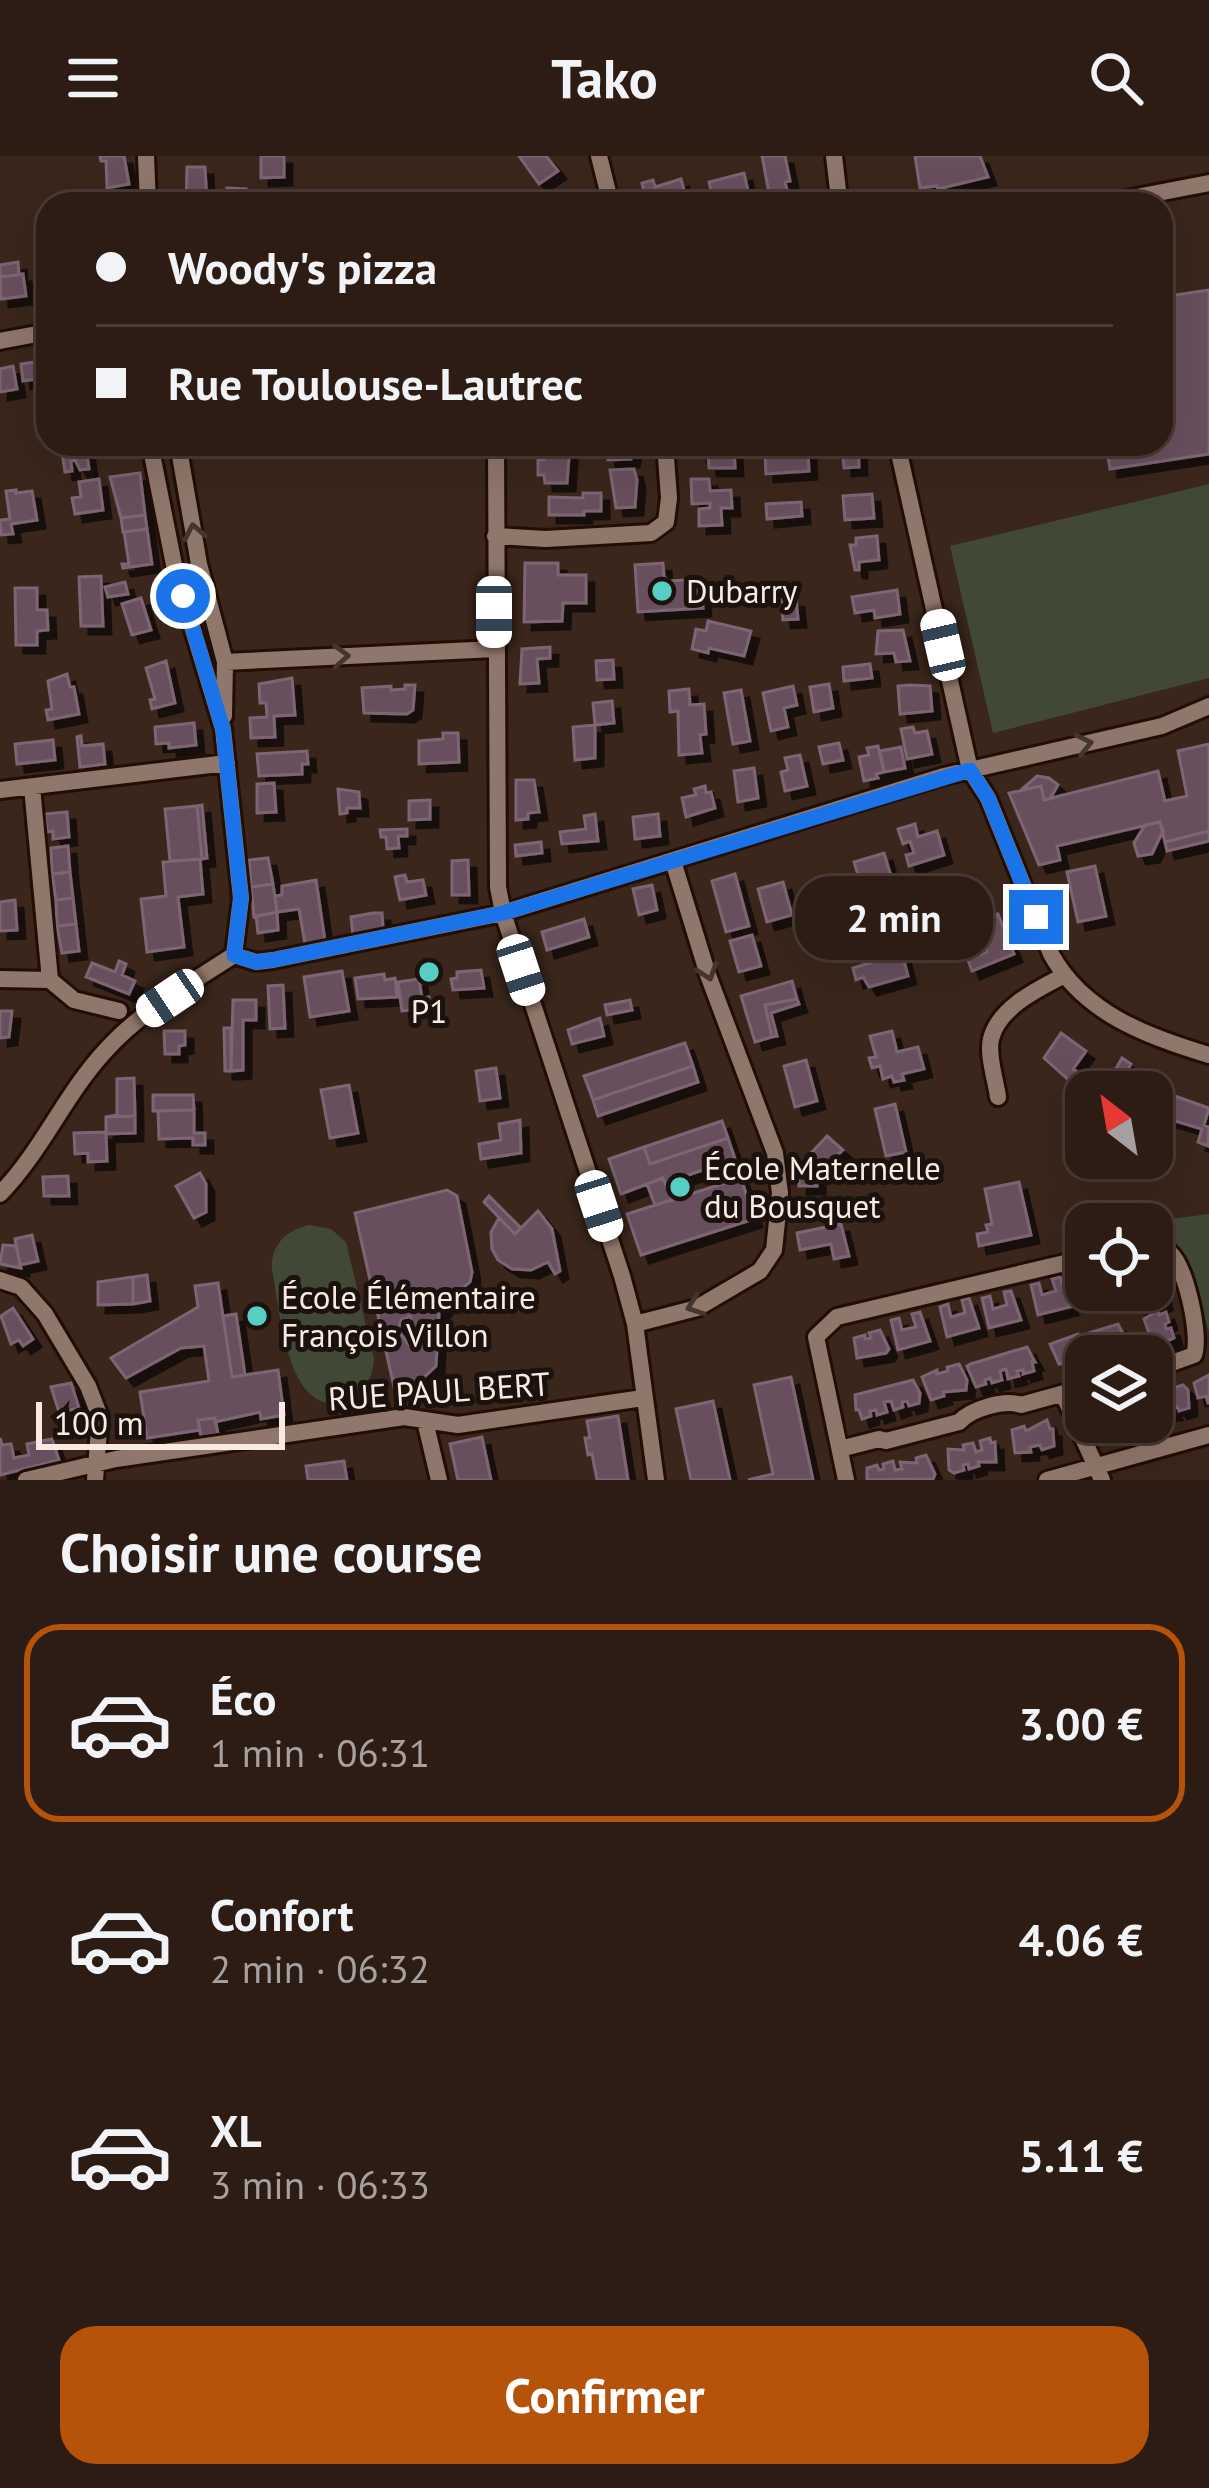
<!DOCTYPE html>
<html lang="fr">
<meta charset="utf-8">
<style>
:root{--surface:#2c1c14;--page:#34251d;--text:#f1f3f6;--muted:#a6a1a0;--line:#483a34;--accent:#b45309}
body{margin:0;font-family:"PT Sans",sans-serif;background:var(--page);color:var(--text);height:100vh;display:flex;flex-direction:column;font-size:45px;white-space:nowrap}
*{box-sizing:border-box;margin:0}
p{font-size:39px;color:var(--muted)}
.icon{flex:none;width:66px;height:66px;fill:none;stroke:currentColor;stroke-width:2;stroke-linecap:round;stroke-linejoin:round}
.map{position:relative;height:1324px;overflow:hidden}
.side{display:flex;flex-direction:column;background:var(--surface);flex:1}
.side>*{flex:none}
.top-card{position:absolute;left:36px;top:36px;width:1137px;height:264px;border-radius:36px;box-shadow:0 12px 48px #0002,0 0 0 3px var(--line);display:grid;align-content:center;height:264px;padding:0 60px;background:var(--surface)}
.needle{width:78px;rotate:329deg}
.buttons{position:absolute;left:1065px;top:915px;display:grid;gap:24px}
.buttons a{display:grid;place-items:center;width:108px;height:108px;border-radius:24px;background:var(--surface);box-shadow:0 12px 48px #0002,0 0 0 3px var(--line);font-size:60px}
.scale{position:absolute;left:36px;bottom:30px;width:249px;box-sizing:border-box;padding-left:12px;border:6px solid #f9ebe4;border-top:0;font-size:33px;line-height:42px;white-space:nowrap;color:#f9ebe4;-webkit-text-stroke:9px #1b110d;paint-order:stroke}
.end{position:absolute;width:54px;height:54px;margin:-27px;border:15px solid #1a73e8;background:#fff;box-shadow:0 0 0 6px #fff}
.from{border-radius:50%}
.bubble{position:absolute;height:84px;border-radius:36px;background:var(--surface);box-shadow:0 12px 48px #0002,0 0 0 3px var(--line);font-size:39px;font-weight:700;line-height:84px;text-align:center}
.car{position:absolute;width:36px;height:72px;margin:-36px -18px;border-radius:15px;box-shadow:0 0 9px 3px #0007;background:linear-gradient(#fff 24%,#345 0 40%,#fff 0 76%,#345 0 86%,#fff 0)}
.top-card b{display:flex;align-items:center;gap:42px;height:114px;font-size:45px}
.top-card b+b{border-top:3px solid var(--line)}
.top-card i{width:30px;height:30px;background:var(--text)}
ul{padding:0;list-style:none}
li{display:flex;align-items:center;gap:36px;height:198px;margin:0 24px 18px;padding:0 36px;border:6px solid transparent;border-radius:36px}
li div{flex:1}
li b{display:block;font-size:45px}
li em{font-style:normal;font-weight:700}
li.active{border-color:var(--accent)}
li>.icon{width:108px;height:108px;stroke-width:1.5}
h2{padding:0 60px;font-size:54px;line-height:144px}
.button{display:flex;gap:24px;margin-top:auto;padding:24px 60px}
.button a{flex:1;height:138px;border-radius:36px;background:var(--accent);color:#fff;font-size:48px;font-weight:700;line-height:138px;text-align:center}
header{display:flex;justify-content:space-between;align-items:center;height:156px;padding:0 60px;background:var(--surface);font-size:54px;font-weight:700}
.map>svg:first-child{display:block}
.green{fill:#414936}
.building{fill:#67505d;stroke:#7d6573;stroke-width:3;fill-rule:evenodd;filter:url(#shadow)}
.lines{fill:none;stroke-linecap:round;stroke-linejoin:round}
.minor-casing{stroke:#210e05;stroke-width:22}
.minor{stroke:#90776b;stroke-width:16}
.oneway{stroke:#44352e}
.route{stroke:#1a73e8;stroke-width:15}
.poi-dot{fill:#56cec3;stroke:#1b110d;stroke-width:4.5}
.labels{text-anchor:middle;stroke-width:10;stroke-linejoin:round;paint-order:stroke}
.poi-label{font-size:33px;fill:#f9ebe4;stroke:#1b110d;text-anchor:start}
.street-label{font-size:33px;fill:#f9ebe4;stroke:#1b110d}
</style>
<header><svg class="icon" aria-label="menu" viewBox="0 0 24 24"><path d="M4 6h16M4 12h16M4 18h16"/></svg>Tako<svg class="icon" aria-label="search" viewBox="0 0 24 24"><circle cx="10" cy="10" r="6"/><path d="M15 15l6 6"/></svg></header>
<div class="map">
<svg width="1209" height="1324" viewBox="0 0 1209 1324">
<defs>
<filter id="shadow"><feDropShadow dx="8" dy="8" stdDeviation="0" flood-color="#0009"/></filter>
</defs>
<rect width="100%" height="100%" fill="#3a261b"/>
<path class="green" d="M1209 328V522L993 577 950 390Z
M1209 1058V1175L1182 1096 1162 1079H1152L1155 1065Z
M309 1069 331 1073 346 1086 374 1203C373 1220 366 1235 350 1242 287 1272 280 1151 272 1114 270 1090 286 1074 309 1069Z"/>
<path class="building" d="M100 0H124L129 28 107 32 106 5H101Z
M261 0H284V21L261 22Z
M519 0H546L558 15 539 28Z
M762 0H785L790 25 785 26 787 34 769 37Z
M915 0H980L988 21 938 33 937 30 920 32Z
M187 11H205L207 48H186Z
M744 17 749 39 714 47 709 26Z
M681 23 688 48H647L642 27 653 24 655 31Z
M227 32 246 33 245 46 227 48Z
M18 106 19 119 0 121V109Z
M23 118 26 140 1 143 0 121Z
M1209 134V298L1110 313 1106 288H1161V141Z
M48 204V230L37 231 36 223 23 225 21 208Z
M13 210 17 233 0 236V213Z
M541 288H570L567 327H545L544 319H538V304H544V295H548L547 288Z
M607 288H634L631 303 608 304Z
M699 288H729V293L734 292 735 312H709L708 298H699Z
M842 288H858L859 311 844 312Z
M86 292 89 313 80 314 75 304 71 305 72 315 65 316 62 296Z
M808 295 809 315 766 318 765 298Z
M634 313 637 324 635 351 616 352 610 314Z
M140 317 145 359 121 362 110 321Z
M99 323 103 354 75 358 72 342 81 341 79 326Z
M691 323H709L710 335 731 334 732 352H721L722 369 699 370V353L710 352V347L692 348Z
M16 334V337L32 335 37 364 11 368 13 378 1 379 0 364 10 363 6 335Z
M583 337H601V355H584V359H549V341L583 342Z
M872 338 874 362 845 364 843 340Z
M801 346 802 360 767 363 766 348Z
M145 359 147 373 123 376 121 362Z
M147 373 152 408 123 412 122 408H129L124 376Z
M877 380 879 404 859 406V414H855L850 389H856V382Z
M525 407H558V419H586V447H563L562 465 524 466Z
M663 407 664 421 669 425 700 423 703 452 638 456 635 409Z
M101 420 103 470H81L79 421Z
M125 426 128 438 108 441 105 431Z
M15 432H37V454H47L48 474 37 475V489H16Z
M897 434 900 458 875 462 874 454 855 457 852 441Z
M141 442 151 474 132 479 122 448Z
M796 443 798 463 783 464 781 444Z
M708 465 751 475 744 500 709 492 708 497 692 493 696 473 706 475Z
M903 474 910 505 896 506 894 497 876 498 878 475Z
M550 491V502L537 503 539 527 520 528 522 493Z
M613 504 614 523 597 524 596 505Z
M166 505 175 547 152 553 150 544 155 543 146 512Z
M870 508 872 522 844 525 843 511Z
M67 518 70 531H74L79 558 48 564 46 554 52 553 48 525Z
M292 522 295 559 274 560 275 581 251 582 250 562 267 561 266 547H260L259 528Z
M829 528 833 552 814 556 810 531Z
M405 529H415L413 554 407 558 364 557 362 532 391 530V534L405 533Z
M909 529 930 530 932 555 900 558 898 530Z
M793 530 797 549 784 552 788 571 771 575 763 537Z
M689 533 690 549 704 548 706 578 700 579 702 597 679 599 678 555 670 556 669 535Z
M741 534 750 585 733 588 724 537Z
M612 545 614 567 595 569 593 547Z
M194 567 196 589 169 592V587L156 588 155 571Z
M595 569V602L575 604 573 571Z
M913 571 915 577 927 575 932 598 907 603 901 573Z
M443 577H458L459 606 419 608V585L443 583Z
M81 580 82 590 103 588 105 608 80 611 77 581Z
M53 584 55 604 17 608 15 588Z
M839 587 843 604 823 608 819 591Z
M1209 588V675L1165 686 1160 666 1057 690 1060 704 1039 709 1009 637 1041 630 1044 644 1158 615 1165 645 1187 640 1178 595Z
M878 590 884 616 876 618 878 622 864 625 859 601 869 599 867 592Z
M901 591 905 612 884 616 880 595Z
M307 595 308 608H302V618L259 620 257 598Z
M800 599 807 630 785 635 781 616 788 614 785 602Z
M754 612 758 642 738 646 734 615Z
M1037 620 1049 622 1058 629 1050 643 1044 644 1041 630 1021 634Z
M516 624H534L539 656 528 657V663L516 664Z
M274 627 276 656 257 657V628Z
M705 630 706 637 711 636 715 652 686 661 682 642 696 639 694 633Z
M338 633 359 636 360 652H347V657L340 658Z
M430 644V663L409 664V645Z
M202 649 207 702 202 703 197 650Z
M197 650 202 703 170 705 165 653Z
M67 656 69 681 53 683V675L47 676 45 658Z
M595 658 598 685 562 688 560 676 586 673 584 660Z
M658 658 660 680 635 683 633 661Z
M1160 666 1163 675 1152 698 1138 700 1134 687 1145 669Z
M915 668 918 681 937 675 944 699 909 710 906 699 914 697 910 685 903 688 898 673Z
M407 673V680H398L399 692 387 693 386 681H381L380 674Z
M1209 675V685L1167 695 1165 686Z
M541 686 542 697 516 700 515 689Z
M68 690 70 716 52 718 51 692Z
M884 697 897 740 880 745 883 754 870 758 854 706Z
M268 702 273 728 251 731 249 704Z
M200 703 203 738 178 741 184 791 147 796 141 743 166 740 163 706Z
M468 704 469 739H452V705Z
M1095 710 1106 760 1078 766 1067 716Z
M70 716 73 742 56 744 52 718Z
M735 718 749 770 726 776 712 725Z
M405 719 407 726 423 724 426 739 400 744 395 721Z
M316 724 325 785 305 788 299 753 277 756 275 740 282 739V730Z
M783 726 792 759 767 766 758 733Z
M273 728 277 756 254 761 251 731Z
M652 729 657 754 639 759 633 733Z
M73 742 76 768 57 770 56 744Z
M844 742 855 784 828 791 826 780 834 778 826 748Z
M15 744 17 774 0 775V746Z
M277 756 278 774 258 777 256 760Z
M373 757H382L383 771 353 780 351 761Z
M998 758 1014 798 972 815 968 804 987 796 980 778 968 783 956 779 944 792 940 788 944 782 941 779 954 765 962 773Z
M584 763 589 781 547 794 542 776Z
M76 768 79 795 62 797 57 770Z
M752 779 761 810 739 816 730 785Z
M902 797 908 820 869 831 863 821 856 824 853 812Z
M119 805 126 808 122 819 135 825 129 838 86 821 92 807 115 816Z
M481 814 484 832 453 834 451 823 457 822V816Z
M342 815 349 855 310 861 304 821Z
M384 818 385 824 395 822 397 841 358 843 355 822Z
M419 823 422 842 429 841 430 851 402 855 398 826Z
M792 825 797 843 765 849 772 881 755 886 741 840Z
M283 829 285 872 270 873 268 830Z
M797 843 799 848 771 857 777 880 772 881 765 849Z
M233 844H256V864H243V914L231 915Z
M630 844 632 854 607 859 605 849Z
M0 855H12L9 881 0 882Z
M600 862 604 880 572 888 568 874Z
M224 872H231V915H225Z
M164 875H185V889L179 890V898H165Z
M892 875 897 896 918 891 924 913 902 918 904 924 894 926 892 920 883 923 880 910 872 912 869 902 876 901 870 880Z
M1061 877 1086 895 1073 913 1079 917 1072 927 1044 902Z
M685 887 693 910 593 944 584 920Z
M1122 902 1131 908 1128 913 1137 918 1140 914 1155 922 1147 936 1136 931 1130 936 1104 934Z
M806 904 817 945 795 951 784 910Z
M693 910 698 926 598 960 593 944Z
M496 912 500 942 480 945 476 915Z
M134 922 135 960 106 961 117 959V923Z
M349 929 358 977 330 982 321 934Z
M153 939H193L194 954 153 955Z
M1172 939 1209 952 1204 969 1209 971 1208 990 1198 986 1202 973 1165 962Z
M895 948 906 996 886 1000 875 953Z
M194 954V977H205V989H193V982L159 983 158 955Z
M135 960V977L106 978V961Z
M520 964 521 997 481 1003 479 988 501 984 499 968Z
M722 965 728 982 650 1008 644 991Z
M106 976 107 1005 88 1006V997L75 998 74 977Z
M827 980 843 994 817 1017V1030H799V1010Z
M728 982 735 1003 665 1027 663 1022 621 1038 609 1003 644 991 650 1008Z
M200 1017 206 1028V1056L194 1062 176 1030Z
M68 1020 69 1040H44L43 1021Z
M663 1022 672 1044 655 1049 647 1028Z
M741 1022 754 1063 641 1099 627 1058Z
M1019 1026 1031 1079 979 1090 977 1078 988 1076 986 1069 992 1068 985 1033Z
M447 1034 457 1040 472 1116 470 1126 450 1142 439 1157 436 1210 420 1225 394 1231 355 1057ZM410 1160 418 1183 409 1189 398 1174 401 1164Z
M489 1040 521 1072 515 1078 484 1046Z
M538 1055 552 1073 560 1115 555 1118 548 1106 531 1114 512 1113 498 1104 492 1093 491 1076 499 1062 515 1078Z
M841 1068 849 1100 834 1103 831 1088 800 1094 797 1077Z
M32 1079 38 1105 20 1109 15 1083Z
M3 1089 16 1090 21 1112 0 1108Z
M1152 1111 1157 1123 1153 1124 1156 1134 1161 1133 1164 1146 1141 1155 1135 1140 1137 1134H1152Z
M147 1119 150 1145 133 1148V1121Z
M133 1121V1148L98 1149V1126Z
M1060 1121 1070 1151 1038 1159 1031 1129 1039 1127 1042 1139 1056 1135 1052 1123Z
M1086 1125V1134H1116L1118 1139 1086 1148 1082 1136Z
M218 1127 232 1221 278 1214 284 1259 261 1263 260 1256 215 1266V1262L198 1264 200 1274 147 1282 140 1236 209 1225 204 1190 181 1192 126 1222 111 1202 198 1151 195 1130Z
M1011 1135 1021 1164 989 1172 982 1142 990 1140 993 1153 1007 1149 1004 1136Z
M969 1142 979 1172 947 1181 940 1151 948 1148 951 1161 965 1157 962 1144Z
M13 1152 33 1183 23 1190 19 1184 11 1188 1 1160Z
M1158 1155 1159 1159 1166 1156 1169 1166 1165 1168 1166 1173 1171 1172 1174 1182 1154 1191 1144 1163Z
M920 1156 930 1185 898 1194 891 1164 899 1162 902 1174 916 1171 912 1158Z
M236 1158 245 1219 232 1221 223 1160Z
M1118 1168 1125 1181 1121 1182 1124 1191 1114 1194 1112 1189 1107 1191 1108 1195 1098 1198 1089 1177Z
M880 1174 889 1193 886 1197 857 1202 854 1182 865 1179V1183L871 1182 869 1177Z
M1078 1178 1085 1191V1202L1075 1204 1073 1199 1068 1201 1070 1206 1059 1208 1050 1188Z
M1027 1191 1035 1206H1032L1034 1215 1023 1218V1214L1017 1215 1019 1220 1008 1223 1006 1213 1000 1215 1002 1224 992 1227 990 1222 985 1224 986 1228 976 1231 967 1210 970 1208Z
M959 1208 967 1224 966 1234 943 1236 944 1240 931 1244 922 1221 937 1214V1218L948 1215 947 1211Z
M1209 1219V1247H1208L1206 1240 1198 1242 1194 1227Z
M791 1221 813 1324H748L773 1318 754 1229Z
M913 1224 920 1237 919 1247 909 1250 907 1245 902 1246 903 1251 894 1254 891 1245 884 1246 887 1256 877 1259 876 1254 870 1255 871 1260 862 1263 859 1254H856L855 1239Z
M71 1227 79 1252 59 1256 51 1231Z
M1183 1229 1188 1234 1189 1252 1179 1255 1177 1250 1172 1252 1174 1256 1159 1257 1157 1236 1167 1233 1169 1238 1174 1236 1173 1232Z
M713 1245 730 1324H691L676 1253Z
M618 1260 628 1324H597L592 1298 588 1299 585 1282H590L587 1265Z
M215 1262 218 1278 201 1281 198 1264Z
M1047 1264 1050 1273H1053L1054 1290 1042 1294 1040 1289 1030 1291 1031 1296 1015 1297 1012 1274 1024 1270 1026 1275Z
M482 1281 491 1324H458L450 1288Z
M0 1282 2 1289 11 1288 14 1302 29 1299 27 1288 52 1283 59 1304 0 1319Z
M990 1282 991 1287 995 1286 996 1306H978L979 1310 969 1313 968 1308 963 1309 964 1314 954 1317 949 1314 948 1293 964 1294 963 1289 973 1287 976 1296 982 1294 980 1285Z
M926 1299 935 1318 933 1323 867 1324V1312L877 1309 879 1314 884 1313 883 1308 893 1305 895 1314 902 1313 900 1306 917 1307 916 1302Z
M344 1305 347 1324H308L306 1310Z"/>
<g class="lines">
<g class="minor-casing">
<path id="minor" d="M146 0 148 48
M599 0 611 48
M834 0 839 43
M1100 48 1209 27
M0 185 48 176
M150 288 175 414 223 573 241 742 234 799
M178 288 199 408 225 506 224 560
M496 288 498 731 503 757 622 1120 635 1168 656 1324
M897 288 970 614 988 642 1051 798C1083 857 1148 881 1209 899
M495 380 546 383 651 377 666 366 669 342 665 288
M225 506 495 493
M32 631 50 824
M0 634 227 607
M234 799 256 806 273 804 503 757 944 620 1162 570 1209 550
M0 823 50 824 74 844 119 855
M998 941C996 925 987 899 991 883 998 852 1038 833 1063 820
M0 1038C42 995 65 938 106 894 141 855 191 827 234 799
M1152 1088C1158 1091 1165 1092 1170 1097 1186 1111 1201 1180 1194 1199L1152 1214
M0 1124 21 1131 45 1158 88 1230 100 1261 95 1324
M635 1168 697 1152 760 1115 774 1094 780 1037 775 997 708 819 673 705
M1063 1238 1102 1324
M425 1265 439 1324
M840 1293 879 1283 886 1285 959 1266C971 1253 1004 1243 1021 1249L1086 1231
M26 1324 116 1303 404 1261 458 1269 643 1242
M846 1324 816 1181 837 1161 1086 1102
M1047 1324 1209 1279"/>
</g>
<use href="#minor" class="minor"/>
</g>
<defs><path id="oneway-chevron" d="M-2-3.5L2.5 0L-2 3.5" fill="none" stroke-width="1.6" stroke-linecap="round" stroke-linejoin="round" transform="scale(3)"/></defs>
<g class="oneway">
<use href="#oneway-chevron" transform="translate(194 376) rotate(-101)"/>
<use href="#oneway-chevron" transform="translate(341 500) rotate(-3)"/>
<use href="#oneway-chevron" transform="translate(1084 588) rotate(-13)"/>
<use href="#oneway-chevron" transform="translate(708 816) rotate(71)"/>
<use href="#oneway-chevron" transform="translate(695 1150) rotate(160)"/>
</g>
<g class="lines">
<path class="route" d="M183 440 223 573 241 742 234 799 256 806 273 804 503 757 970 614 988 642 1036 761"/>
</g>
<g class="poi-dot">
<circle cx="662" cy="435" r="12"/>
<circle cx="429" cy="816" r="12"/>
<circle cx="680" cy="1031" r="12"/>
<circle cx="257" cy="1160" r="12"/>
</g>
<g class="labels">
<g class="poi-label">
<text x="686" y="447">Dubarry</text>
<text x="429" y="867" text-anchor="middle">P1</text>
<text x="704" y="1024">École Maternelle<tspan x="704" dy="38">du Bousquet</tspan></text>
<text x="281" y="1153">École Élémentaire<tspan x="281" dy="38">François Villon</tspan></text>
</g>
<g class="street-label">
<text transform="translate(439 1235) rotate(-4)" y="12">RUE PAUL BERT</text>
</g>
</g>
</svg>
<div class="buttons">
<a><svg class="needle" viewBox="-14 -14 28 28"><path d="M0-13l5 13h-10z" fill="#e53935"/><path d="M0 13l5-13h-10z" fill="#a6a1a0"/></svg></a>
<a><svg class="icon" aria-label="locate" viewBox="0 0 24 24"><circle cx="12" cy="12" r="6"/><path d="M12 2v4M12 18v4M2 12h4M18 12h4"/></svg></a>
<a><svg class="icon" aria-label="layers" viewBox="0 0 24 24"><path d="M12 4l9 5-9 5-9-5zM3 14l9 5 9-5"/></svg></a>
</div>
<div class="scale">100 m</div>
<i class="end from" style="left:183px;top:440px"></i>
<i class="end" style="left:1036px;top:761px"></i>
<div class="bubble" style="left:795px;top:720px;width:198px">2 min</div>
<i class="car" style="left:494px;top:456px;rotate:180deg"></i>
<i class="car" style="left:943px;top:489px;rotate:347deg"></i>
<i class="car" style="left:521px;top:814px;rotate:162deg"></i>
<i class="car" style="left:170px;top:842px;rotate:236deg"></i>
<i class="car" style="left:599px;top:1050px;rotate:162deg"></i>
<div class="top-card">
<b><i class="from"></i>Woody's pizza</b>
<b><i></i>Rue Toulouse-Lautrec</b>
</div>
</div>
<section class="side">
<h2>Choisir une course</h2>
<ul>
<li class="active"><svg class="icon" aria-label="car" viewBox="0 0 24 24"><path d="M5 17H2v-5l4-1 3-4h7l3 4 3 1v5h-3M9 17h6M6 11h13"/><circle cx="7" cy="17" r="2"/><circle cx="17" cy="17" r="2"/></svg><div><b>Éco</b><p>1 min · 06:31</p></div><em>3.00 €</em></li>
<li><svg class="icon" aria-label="car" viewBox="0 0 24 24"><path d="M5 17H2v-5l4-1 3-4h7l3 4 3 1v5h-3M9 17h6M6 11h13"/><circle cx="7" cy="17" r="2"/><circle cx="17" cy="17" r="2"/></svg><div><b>Confort</b><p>2 min · 06:32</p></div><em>4.06 €</em></li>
<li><svg class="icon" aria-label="car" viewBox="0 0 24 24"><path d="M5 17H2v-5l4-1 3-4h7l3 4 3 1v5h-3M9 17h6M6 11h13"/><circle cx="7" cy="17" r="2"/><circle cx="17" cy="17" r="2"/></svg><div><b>XL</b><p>3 min · 06:33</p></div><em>5.11 €</em></li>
</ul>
<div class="button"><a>Confirmer</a></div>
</section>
